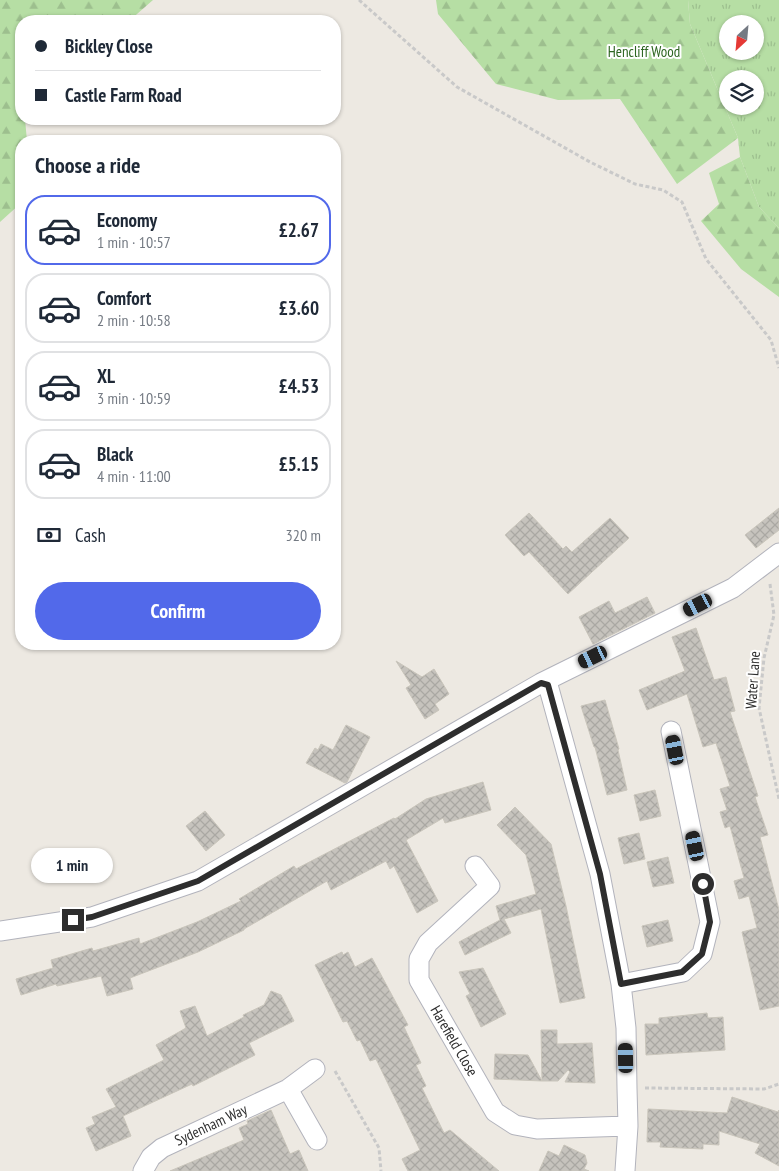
<!DOCTYPE html>
<meta charset="utf-8">
<style>
:root{--surface:#fff;--page:#f2f2f3;--text:#1f2937;--muted:#747a83;--line:#e0e1e3;--accent:#5269ea}
body{margin:0;font-family:"PT Sans Narrow",sans-serif;background:var(--page);color:var(--text);height:100vh;display:flex;flex-direction:column;font-size:19px;white-space:nowrap}
*{box-sizing:border-box;margin:0}
p{font-size:16px;color:var(--muted)}
.icon{flex:none;width:28px;height:28px;fill:none;stroke:currentColor;stroke-width:2;stroke-linecap:round;stroke-linejoin:round}
.map{position:relative;flex:1;overflow:hidden}
.side{position:absolute;left:15px;top:135px;width:326px;height:515px;display:flex;flex-direction:column;background:var(--surface);border-radius:20px;box-shadow:0 1px 4px #0004}
.side>*{flex:none}
.banner{position:absolute;left:15px;top:15px;width:326px;height:110px;border-radius:20px;box-shadow:0 1px 4px #0004;display:grid;align-content:center;height:110px;padding:0 20px;background:var(--surface)}
.needle{width:32px;rotate:206deg}
.controls{position:absolute;left:719px;top:15px;display:grid;gap:10px}
.controls a{display:grid;place-items:center;width:45px;height:45px;border-radius:50%;background:var(--surface);box-shadow:0 1px 4px #0004;font-size:25px}
.end{position:absolute;width:22px;height:22px;margin:-11px;border:6px solid #2e2e2e;background:#fff;box-shadow:0 0 0 2px #fff}
.from{border-radius:50%}
.bubble{position:absolute;height:35px;border-radius:18px;background:var(--surface);box-shadow:0 1px 4px #0004;font-size:16px;font-weight:700;line-height:35px;text-align:center}
.car{position:absolute;width:15px;height:30px;margin:-15px -8px;border-radius:6px;box-shadow:0 0 4px 1px #0007;background:linear-gradient(#222 24%,#8ab4d8 0 40%,#222 0 76%,#8ab4d8 0 86%,#222 0)}
.banner b{display:flex;align-items:center;gap:18px;height:48px;font-size:19px}
.banner b+b{border-top:1px solid var(--line)}
.banner i{width:12px;height:12px;background:var(--text)}
ul{padding:0;list-style:none}
li{display:flex;align-items:center;gap:15px;height:70px;margin:0 10px 8px;padding:0 10px;border:2px solid var(--line);border-radius:20px}
li div{flex:1}
li b{display:block;font-size:19px}
li em{font-style:normal;font-weight:700}
li.on{border-color:var(--accent)}
li>.icon{width:45px;height:45px;stroke-width:1.5}
h2{padding:0 20px;font-size:22px;line-height:60px}
.pay{display:flex;align-items:center;gap:12px;height:55px;padding:0 20px;font-size:19px}
.pay p{margin-inline-start:auto}
.cta{display:flex;gap:10px;margin-top:auto;padding:10px 20px}
.cta a{flex:1;height:58px;border-radius:30px;background:var(--accent);color:#fff;font-size:20px;font-weight:700;line-height:58px;text-align:center}
.map>svg:first-child{display:block}
.grass{fill:url(#grass-tufts);fill-rule:evenodd}
.forest{fill:url(#forest-firs)}
.building{fill:url(#building-cross-hatch);stroke:#c9c5bb}
.lines{fill:none;stroke-linecap:round;stroke-linejoin:round}
.minor-casing{stroke:#b2b3bc;stroke-width:21}
.path{stroke:#c9c9c9;stroke-width:3;stroke-dasharray:4 2.5;stroke-linecap:butt}
.minor{stroke:#fff;stroke-width:19}
.route{stroke:#2e2e2e;stroke-width:6}
.labels{text-anchor:middle;stroke-width:4;stroke-linejoin:round;paint-order:stroke}
.park-label{font-size:15px;fill:#2e6622;stroke:#fff}
.street-label{font-size:15px;fill:#2e2e2e;stroke:#fff}
</style>
<div class="map">
<svg width="779" height="1171" viewBox="0 0 779 1171">
<defs>
<pattern id="grass-tufts" width="24" height="20" patternUnits="userSpaceOnUse" patternTransform="scale(1.25)"><rect width="24" height="20" fill="#b6dea4"/><path d="M3 7l-1-3M5 7V3M7 7l1-3M15 17l-1-3M17 17v-4M19 17l1-3" fill="none" stroke="#9dbf8e"/></pattern>
<pattern id="forest-firs" width="22" height="20" patternUnits="userSpaceOnUse" patternTransform="scale(1.25)"><rect width="22" height="20" fill="#b6dea4"/><path d="M5 1l3.5 6h-7zM16 11l3.5 6h-7z" fill="#9dbf8e"/></pattern>
<pattern id="building-cross-hatch" width="8" height="8" patternUnits="userSpaceOnUse" patternTransform="scale(1.25)"><rect width="8" height="8" fill="#c6c3bd"/><path d="M0 0l8 8M0 8l8-8" fill="none" stroke="#aaa8a3"/></pattern>
</defs>
<rect width="100%" height="100%" fill="#ede9e2"/>
<path class="grass" d="M688 0H779V228L759 207 740 157 738 138 690 24ZM728 24H755V51H728ZM728 79H755V106H728Z"/>
<path class="forest" d="M0 0H153L129 21H21V119H25L27 141H21V203L0 222Z
M436 0H688L690 24 738 138 677 184 620 99 558 100 496 84 438 14Z
M740 157 759 207 779 228V297L741 269 701 221 719 204 709 173Z"/>
<path class="building" d="M779 508V530L756 548 745 535Z
M529 513 563 549 566 546 572 552 610 518 629 538 568 594 529 552 524 556 505 535Z
M647 597 655 613 593 644 579 617 609 601 615 613Z
M696 628 714 680 726 677 735 711 730 712 758 796 755 797 768 835 760 837 779 910V1006L760 1010 742 932 757 928 749 896 739 899 734 881 744 878 730 826 725 828 720 812 727 810 720 789 730 786 716 743 703 747 687 694 647 710 639 690 685 671 672 637Z
M396 661 422 677 434 669 449 694 435 704 439 710 425 719 406 688 411 685Z
M605 700 619 749 618 750 627 790 607 795 595 747H594L581 706Z
M346 725 370 737 347 782 345 783 306 763 315 748 318 750 321 744 333 750Z
M483 782 491 810 445 823 443 818 406 840 438 901 417 913 394 866 390 869 386 861 331 890 327 881 244 929V930L198 952 130 978 133 989 107 996 101 976 57 986 56 984 21 995 16 979 53 968 51 960 92 948 93 951 139 938 140 944 197 922 241 901 239 899 294 866 296 869 394 818 395 819 426 799Z
M655 790 661 816 640 821 634 795Z
M515 807 551 844 566 906 585 998 560 1003 541 909 504 919 511 933 465 955 459 942 500 920 496 906 536 894 526 855 497 825Z
M205 811 225 835 206 851 186 826Z
M639 833 645 859 624 864 618 838Z
M668 857 674 883 653 887 647 862Z
M668 920 673 941 647 947 642 926Z
M342 952 343 955 348 952 355 967 372 958 408 1025 404 1027 421 1063 416 1065 426 1086 422 1088 444 1133 450 1130 499 1171H408L402 1159 420 1150 376 1059 370 1061 360 1040 357 1041 347 1021 343 1022 315 965Z
M483 968 506 1014 481 1027 466 996 470 994 459 972Z
M271 991 281 995 294 1021 249 1043 255 1055 193 1086 192 1084 123 1116 131 1136 96 1151 86 1128 95 1124 92 1117 116 1107 106 1089 164 1060 156 1045 186 1028 180 1011 195 1006 207 1036 244 1017 243 1015 264 1005Z
M707 1013 708 1018 723 1017 725 1050 646 1055 645 1024H659V1018Z
M541 1030H557V1044L592 1043 595 1083 565 1082 570 1072 568 1070 558 1081H542Z
M495 1054 528 1055 542 1081 494 1079Z
M732 1097 778 1112 779 1110V1166L755 1153 760 1144 719 1131V1145L703 1144V1149L660 1147 661 1142H647L648 1109 727 1113Z
M271 1110 290 1154 299 1150 308 1171H170L244 1140 239 1128 248 1124 247 1121Z
M564 1145 585 1155 587 1163 584 1169 589 1171H539L548 1151 559 1156Z"/>
<g class="lines">
<g class="minor-casing">
<path id="minor" d="M541 683 548 685 600 874 621 984 626 1028 627 1088 628 1126 625 1171
M475 866 490 886 428 943 419 959V980L495 1112 515 1125 537 1129 628 1126
M0 931 92 917 198 881 541 683 733 588 779 553
M621 984 683 972 702 954 710 922 671 731
M288 1089 317 1140
M143 1171 151 1157 162 1148 288 1089 315 1069"/>
</g>
<path class="path" d="M359 0 457 87 590 162 635 184 663 190 682 202 706 259 771 340 779 368
M770 584 774 615 764 658 759 708 779 799
M335 1071 379 1148 381 1171
M645 1088 764 1089 779 1084"/>
<use href="#minor" class="minor"/>
</g>
<g class="lines">
<path class="route" d="M73 920 92 917 198 881 541 683 548 685 600 874 621 984 682 972 702 954 710 922 703 884"/>
</g>
<g class="labels">
<g class="park-label">
<text x="644" y="57">Hencliff Wood</text>
</g>
<g class="street-label">
<text transform="translate(753 680) rotate(-86)" y="5">Water Lane</text>
<text transform="translate(454 1041) rotate(60)" y="5">Harefield Close</text>
<text transform="translate(211 1125) rotate(-25)" y="5">Sydenham Way</text>
</g>
</g>
</svg>
<div class="controls">
<a><svg class="needle" viewBox="-14 -14 28 28"><path d="M0-13l5 13h-10z" fill="#e53935"/><path d="M0 13l5-13h-10z" fill="#747a83"/></svg></a>
<a><svg class="icon" aria-label="layers" viewBox="0 0 24 24"><path d="M12 4l9 5-9 5-9-5zM3 14l9 5 9-5"/></svg></a>
</div>
<i class="end from" style="left:703px;top:884px"></i>
<i class="end" style="left:73px;top:920px"></i>
<div class="bubble" style="left:31px;top:848px;width:82px">1 min</div>
<i class="car" style="left:698px;top:605px;rotate:243deg"></i>
<i class="car" style="left:593px;top:657px;rotate:244deg"></i>
<i class="car" style="left:675px;top:750px;rotate:349deg"></i>
<i class="car" style="left:695px;top:846px;rotate:348deg"></i>
<i class="car" style="left:626px;top:1058px;rotate:359deg"></i>
<div class="banner">
<b><i class="from"></i>Bickley Close</b>
<b><i></i>Castle Farm Road</b>
</div>
<section class="side">
<h2>Choose a ride</h2>
<ul>
<li class="on"><svg class="icon" aria-label="car" viewBox="0 0 24 24"><path d="M5 17H2v-5l4-1 3-4h7l3 4 3 1v5h-3M9 17h6M6 11h13"/><circle cx="7" cy="17" r="2"/><circle cx="17" cy="17" r="2"/></svg><div><b>Economy</b><p>1 min · 10:57</p></div><em>£2.67</em></li>
<li><svg class="icon" aria-label="car" viewBox="0 0 24 24"><path d="M5 17H2v-5l4-1 3-4h7l3 4 3 1v5h-3M9 17h6M6 11h13"/><circle cx="7" cy="17" r="2"/><circle cx="17" cy="17" r="2"/></svg><div><b>Comfort</b><p>2 min · 10:58</p></div><em>£3.60</em></li>
<li><svg class="icon" aria-label="car" viewBox="0 0 24 24"><path d="M5 17H2v-5l4-1 3-4h7l3 4 3 1v5h-3M9 17h6M6 11h13"/><circle cx="7" cy="17" r="2"/><circle cx="17" cy="17" r="2"/></svg><div><b>XL</b><p>3 min · 10:59</p></div><em>£4.53</em></li>
<li><svg class="icon" aria-label="car" viewBox="0 0 24 24"><path d="M5 17H2v-5l4-1 3-4h7l3 4 3 1v5h-3M9 17h6M6 11h13"/><circle cx="7" cy="17" r="2"/><circle cx="17" cy="17" r="2"/></svg><div><b>Black</b><p>4 min · 11:00</p></div><em>£5.15</em></li>
</ul>
<div class="pay"><svg class="icon" aria-label="cash" viewBox="0 0 24 24"><path d="M3 7h18v10H3z"/><circle cx="12" cy="12" r="2"/></svg>Cash<p>320 m</p></div>
<div class="cta"><a>Confirm</a></div>
</section>
</div>
